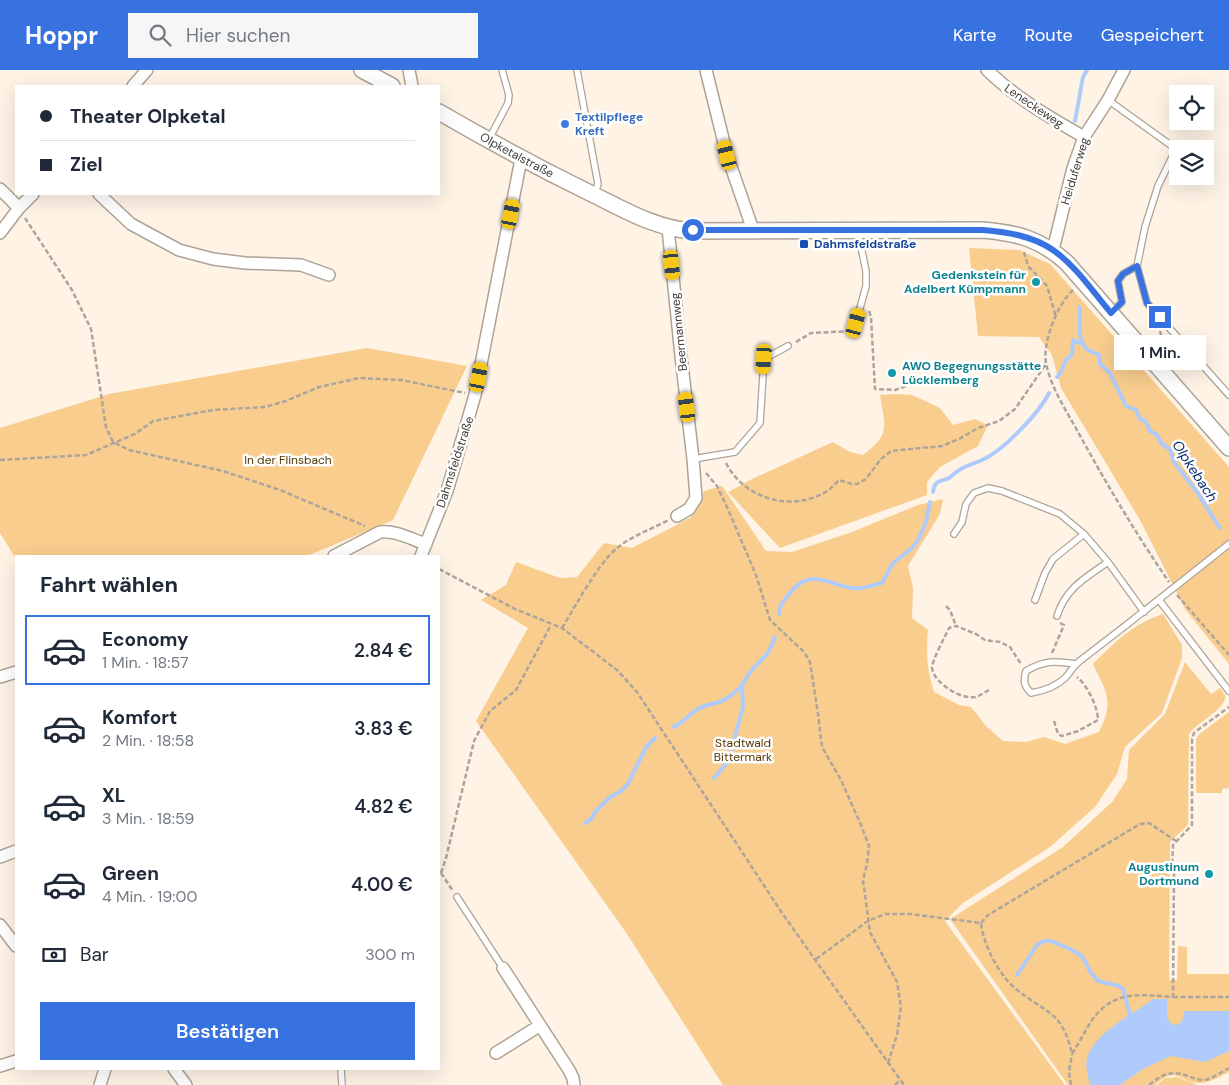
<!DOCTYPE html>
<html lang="de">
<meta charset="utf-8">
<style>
:root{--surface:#fff;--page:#f6f6f7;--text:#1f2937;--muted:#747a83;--line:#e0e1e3;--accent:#3872e1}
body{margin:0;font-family:"DM Sans",sans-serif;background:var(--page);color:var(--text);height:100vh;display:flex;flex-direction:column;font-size:19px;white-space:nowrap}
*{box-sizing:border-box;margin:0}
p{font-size:16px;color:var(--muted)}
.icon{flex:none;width:28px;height:28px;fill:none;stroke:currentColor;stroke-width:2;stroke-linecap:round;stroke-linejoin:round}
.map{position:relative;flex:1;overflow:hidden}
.side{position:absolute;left:15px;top:485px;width:425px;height:515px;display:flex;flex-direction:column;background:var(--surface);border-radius:0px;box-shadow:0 5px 20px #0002}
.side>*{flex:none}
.guide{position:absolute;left:15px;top:15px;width:425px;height:110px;border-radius:0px;box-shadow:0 5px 20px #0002;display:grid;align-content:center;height:110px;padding:0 25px;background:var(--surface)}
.buttons{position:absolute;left:1169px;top:15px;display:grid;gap:10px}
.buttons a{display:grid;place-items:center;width:45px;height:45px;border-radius:0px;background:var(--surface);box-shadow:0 5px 20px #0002;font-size:25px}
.end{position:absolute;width:22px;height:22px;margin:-11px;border:6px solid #3872e1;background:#fff;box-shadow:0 0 0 2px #fff}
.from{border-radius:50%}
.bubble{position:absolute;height:35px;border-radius:0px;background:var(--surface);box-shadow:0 5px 20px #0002;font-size:16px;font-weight:600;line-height:35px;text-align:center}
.car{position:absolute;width:15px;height:30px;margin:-15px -8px;border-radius:6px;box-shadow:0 0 4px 1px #0007;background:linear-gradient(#f5c518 24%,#345 0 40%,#f5c518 0 76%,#345 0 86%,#f5c518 0)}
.guide b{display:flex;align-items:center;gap:18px;height:48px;font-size:19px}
.guide b+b{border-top:1px solid var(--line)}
.guide i{width:12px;height:12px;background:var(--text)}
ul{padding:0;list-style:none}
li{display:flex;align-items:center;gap:15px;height:70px;margin:0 10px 8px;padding:0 15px;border:2px solid transparent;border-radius:0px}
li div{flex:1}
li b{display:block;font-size:19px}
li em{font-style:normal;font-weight:600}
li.current{border-color:var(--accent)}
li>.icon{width:45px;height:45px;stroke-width:1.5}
h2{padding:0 25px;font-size:22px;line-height:60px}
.pay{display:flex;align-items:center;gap:12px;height:55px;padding:0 25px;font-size:19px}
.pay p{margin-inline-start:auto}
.primary-button{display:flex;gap:10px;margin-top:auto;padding:10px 25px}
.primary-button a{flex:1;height:58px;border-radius:0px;background:var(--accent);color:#fff;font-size:20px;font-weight:600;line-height:58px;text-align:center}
header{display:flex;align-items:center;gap:30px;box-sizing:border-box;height:70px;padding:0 25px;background:var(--accent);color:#fff}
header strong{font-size:24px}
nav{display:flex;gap:28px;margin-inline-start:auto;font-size:18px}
.search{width:350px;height:45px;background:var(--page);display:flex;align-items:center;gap:12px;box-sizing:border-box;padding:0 18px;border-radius:0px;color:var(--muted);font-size:19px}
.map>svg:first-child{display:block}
.green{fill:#f8cd8e}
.water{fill:#afcbfc}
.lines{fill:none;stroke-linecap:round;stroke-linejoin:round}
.stream{stroke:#afcbfc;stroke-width:4}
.lane-casing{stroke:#ada396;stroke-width:8}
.street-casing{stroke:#ada396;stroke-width:14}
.secondary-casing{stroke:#ada396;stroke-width:18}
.path{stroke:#ada59b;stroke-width:2.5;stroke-dasharray:5 2.5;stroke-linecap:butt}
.lane{stroke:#fff;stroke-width:5.5}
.street{stroke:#fff;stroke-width:11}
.secondary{stroke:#fff;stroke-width:15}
.route{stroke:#3872e1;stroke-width:6}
.shop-dot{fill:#3f7fe0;stroke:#fff;stroke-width:2}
.transit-dot{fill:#1a4fb4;stroke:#fff;stroke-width:2}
.culture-dot{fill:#0f9aa8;stroke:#fff;stroke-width:2}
.labels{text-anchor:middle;stroke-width:5;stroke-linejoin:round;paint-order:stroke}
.street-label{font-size:12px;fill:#403c36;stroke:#fff}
.shop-label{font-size:12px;font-weight:bold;fill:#366cbe;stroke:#fff;text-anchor:start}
.transit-label{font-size:12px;font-weight:bold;fill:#164399;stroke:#fff;text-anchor:start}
.culture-label{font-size:12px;font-weight:bold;fill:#0d838f;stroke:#fff;text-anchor:end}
.park-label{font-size:12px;fill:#553803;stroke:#fff}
.water-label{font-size:14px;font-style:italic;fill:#0b2e73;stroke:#fff}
</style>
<header>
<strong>Hoppr</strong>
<div class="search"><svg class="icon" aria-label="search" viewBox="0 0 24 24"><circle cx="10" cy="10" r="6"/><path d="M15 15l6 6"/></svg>Hier suchen</div>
<nav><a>Karte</a><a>Route</a><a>Gespeichert</a></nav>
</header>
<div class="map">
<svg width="1229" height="1015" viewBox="0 0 1229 1015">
<rect width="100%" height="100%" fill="#fef3e5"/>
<path class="green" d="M969 178 1019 180 1050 194 1229 397V594L1185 539 1140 450 1061 318 1052 285 1039 267 978 266Z
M367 278 467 296 393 450 307 486H16V489L0 463V358L109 324Z
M895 324 912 325 940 338 953 355 975 349 988 355 978 376 940 397 927 412V425L780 478 728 422 752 409 833 372 850 382 863 385C891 364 885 356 880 325Z
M722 416 766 481 792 482 852 462 918 435 943 429 940 444 908 496 913 518 912 548 928 560C926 582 927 601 934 622L959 635 971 637 986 656 1003 671 1026 672 1044 667 1065 674 1099 662C1114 632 1107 623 1093 594 1112 574 1136 552 1163 544L1182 575V588L1162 643 1125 677 1117 704 1095 737 1050 777 963 833 945 851 1065 1015H723L625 861 476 651 528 558 481 530 506 515 516 492 560 508 577 507 604 473 632 478 667 460 691 447 704 421Z
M1185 592 1211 624 1220 618C1220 618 1224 624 1225 625 1228 638 1196 653 1189 664L1188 754 1187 756 1170 772 1169 910H1177L1178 876 1187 877V904H1229V1002C1219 1007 1210 1013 1199 1013 1178 1012 1177 995 1155 1015H1068L950 849 1063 777 1113 731 1127 709 1129 680 1165 644Z
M1229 642V718L1222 719V723H1196V670L1198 665Z
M1177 1007 1198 1015H1157L1165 1008Z"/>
<path class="water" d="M1153 929H1167V947L1171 954 1175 955 1182 952 1184 941H1229V981L1205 992 1171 986 1143 999 1120 1015H1090C1088 1007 1085 996 1087 988 1095 962 1132 945 1153 929Z"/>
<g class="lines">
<path class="stream" d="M1075 51 1083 7 1087 0
M1079 237C1082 251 1075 269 1088 280 1091 282 1096 283 1099 285L1100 294 1110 303 1126 336 1136 340 1140 349C1147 350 1147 355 1150 361L1157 365 1162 374 1171 380 1173 391 1197 422 1220 458
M1057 307 1061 302 1066 290 1072 285 1073 270 1079 273 1082 270
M933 422C934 418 934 414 938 412 941 410 945 410 949 408 953 405 957 401 961 399 967 395 976 393 982 390 1003 381 1039 343 1049 323
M779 544C779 535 784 531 789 524 809 497 827 514 852 518 862 520 872 515 882 513L893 493 912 478 917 472 926 452 930 432
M673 657C687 651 687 645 698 639 706 634 716 634 724 630 730 626 738 621 742 615 745 612 746 608 748 605 760 589 769 587 775 567
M714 708 726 694 730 685 743 637 742 615
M585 753 591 749 595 742 609 728 621 721 628 714 646 677 655 668
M1017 905 1037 875 1044 871H1051L1070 879 1082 886 1091 903 1098 911 1119 916 1123 919 1130 945"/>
<g class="lane-casing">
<path id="lane" d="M577 0 598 114 595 123
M1108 30 1176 79 1158 116 1145 157 1137 196 1147 233 1229 325
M489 69 508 33 509 25 502 0
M1111 243 1122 232 1118 211 1123 204 1137 196
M856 253 866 216V201L858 162
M693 389 735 382 760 353 764 289 788 276
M954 464 962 452 966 434 974 423 988 418 1002 421 1060 444 1084 464 1108 492 1144 542
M1035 530 1045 503 1053 489 1084 464
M1159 530 1229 621
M1057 546C1066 518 1085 508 1108 492
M1075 594C1054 591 1045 590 1026 601 1023 611 1024 616 1031 623 1043 621 1057 616 1066 607 1071 601 1074 595 1081 590 1131 552 1180 513 1229 474
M457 827 503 898
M341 999 342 1015"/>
</g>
<g class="street-casing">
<path id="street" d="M409 0 412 16
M706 0 727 85 753 160
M987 0C1016 28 1049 47 1084 67
M133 16 147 0
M0 119 19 138
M99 124 131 154 179 180 213 189 245 193 301 195 329 205
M668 158 681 286 693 389 696 428 689 439 677 446
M0 163 19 138 33 124
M1053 180 1073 98 1084 67 1108 30 1124 0
M334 486 380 462C395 460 411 469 426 474
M421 486 447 421 475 325 521 89
M0 607 16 602
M0 787 16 781
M0 855 16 876
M503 898 569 1000 573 1008 574 1015
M496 983 539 956
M0 996 16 991
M174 999 186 1015
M100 1015 105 999"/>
</g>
<g class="secondary-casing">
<g id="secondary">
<path d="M362 0 392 16"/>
<path id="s1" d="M439 42C489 71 539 98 590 123 623 139 656 159 693 161L983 160C1017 163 1041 169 1067 193L1229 378"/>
</g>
</g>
<path class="path" d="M25 148 72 220 91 259 106 357 113 372 129 380 223 401 280 420 365 456
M1024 182 1028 196 1047 216 1056 247
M1073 220C1058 233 1042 273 1046 293 1051 318 1066 340 1078 362 1106 413 1136 464 1169 512
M869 241 871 247 875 319 895 320 906 316
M1160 261 1164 275 1176 278
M796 272 811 263 853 261
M0 390 86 385 135 364 153 351 213 340 265 337 286 331 319 317 359 308 401 310 465 323
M726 393C744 428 789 442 824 423 830 420 834 415 839 410L852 414H857L866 409 881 389 891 381 942 376 959 369 978 358 999 351 1015 339 1046 294
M706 403 717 416 727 437 756 505 770 550 804 582 810 592 818 644 822 677 841 710 861 755 869 776 867 794 863 810 870 862 897 912 901 937 897 965 888 993
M439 499 515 539 562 558 617 600 637 622 782 843 904 1015
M1177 525 1229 585
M946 536 950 540 956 556
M562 558C576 535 598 494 617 478 632 466 651 459 669 450
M1052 583 1064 555 1060 553
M989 620C985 622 980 626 975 627 961 630 934 613 932 598 932 590 945 567 949 558L956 556 976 564 985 570 1000 572 1010 577 1021 594
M1054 651 1058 664 1062 666 1078 661 1098 650C1098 637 1087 615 1077 607
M441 803 446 788 474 671 490 641 516 620 551 555
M441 803 453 821
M981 853 988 845 1140 754 1149 753 1176 771
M816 889 868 851 885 844H910L981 853C983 874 999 905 1015 918 1044 943 1062 939 1072 984 1079 973 1085 961 1092 950 1115 919 1139 925 1173 927L1174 801 1172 798 1173 775 1192 755V669L1194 663 1199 659 1229 637
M1173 927H1229
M895 1015 900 1010
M1071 1015 1069 1002 1072 984
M1149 1015C1162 1004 1172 1000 1188 1006 1193 1008 1198 1010 1204 1010 1212 1009 1221 1002 1229 998"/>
<use href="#lane" class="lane"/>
<use href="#street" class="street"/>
<use href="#secondary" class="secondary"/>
</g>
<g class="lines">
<path class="route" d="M693 160H983C1007 162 1033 166 1053 180 1076 196 1093 222 1111 243L1122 232 1118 211 1123 204 1137 196 1147 233 1160 247"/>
</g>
<circle class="shop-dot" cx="565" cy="54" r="5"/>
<rect class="transit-dot" x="799" y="169" width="10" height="10" rx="2.5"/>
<g class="culture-dot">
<circle cx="1036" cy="212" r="5"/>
<circle cx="892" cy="303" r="5"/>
<circle cx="1209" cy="804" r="5"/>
</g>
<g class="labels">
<g class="street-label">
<text transform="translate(1034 36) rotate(34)" y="4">Leneckeweg</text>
<text dy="4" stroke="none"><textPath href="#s1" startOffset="89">Olpketalstraße</textPath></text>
<text transform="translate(1075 101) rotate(-73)" y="4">Heiduferweg</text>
<text transform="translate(679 262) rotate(-96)" y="4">Beermannweg</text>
<text transform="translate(455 392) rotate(-72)" y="4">Dahmsfeldstraße</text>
</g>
<g class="shop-label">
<text x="575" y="51">Textilpflege<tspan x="575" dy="14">Kreft</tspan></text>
</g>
<g class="transit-label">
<text x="814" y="178">Dahmsfeldstraße</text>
</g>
<g class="culture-label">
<text x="1026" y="209">Gedenkstein für<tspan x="1026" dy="14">Adelbert Kümpmann</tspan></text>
<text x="902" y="300" text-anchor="start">AWO Begegnungsstätte<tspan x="902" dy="14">Lücklemberg</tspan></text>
<text x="1199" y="801">Augustinum<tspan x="1199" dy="14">Dortmund</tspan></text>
</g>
<g class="park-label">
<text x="288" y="394">In der Flinsbach</text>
<text x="743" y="677">Stadtwald<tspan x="743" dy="14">Bittermark</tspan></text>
</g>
<g class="water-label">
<text transform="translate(1195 401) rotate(57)" y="5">Olpkebach</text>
</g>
</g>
</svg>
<div class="buttons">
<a><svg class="icon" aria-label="locate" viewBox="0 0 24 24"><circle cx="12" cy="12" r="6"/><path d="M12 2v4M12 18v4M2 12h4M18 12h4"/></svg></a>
<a><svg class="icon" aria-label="layers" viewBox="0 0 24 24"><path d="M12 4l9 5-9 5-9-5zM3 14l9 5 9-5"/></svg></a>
</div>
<i class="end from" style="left:693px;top:160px"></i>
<i class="end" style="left:1160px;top:247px"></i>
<div class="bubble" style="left:1114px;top:265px;width:92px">1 Min.</div>
<i class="car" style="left:727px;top:85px;rotate:346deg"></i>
<i class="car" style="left:511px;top:144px;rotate:11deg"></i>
<i class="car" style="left:672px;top:195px;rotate:174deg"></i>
<i class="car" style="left:856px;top:253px;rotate:15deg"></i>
<i class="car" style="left:764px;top:289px;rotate:183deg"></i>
<i class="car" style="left:479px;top:307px;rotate:11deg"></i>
<i class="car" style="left:687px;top:337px;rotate:353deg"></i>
<div class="guide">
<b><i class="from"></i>Theater Olpketal</b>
<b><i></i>Ziel</b>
</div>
<section class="side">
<h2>Fahrt wählen</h2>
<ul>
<li class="current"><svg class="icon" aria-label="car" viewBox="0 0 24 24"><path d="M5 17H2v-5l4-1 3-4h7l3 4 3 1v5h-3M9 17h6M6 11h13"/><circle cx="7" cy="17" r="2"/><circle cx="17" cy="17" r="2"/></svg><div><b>Economy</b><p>1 Min. · 18:57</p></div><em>2.84 €</em></li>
<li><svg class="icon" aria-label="car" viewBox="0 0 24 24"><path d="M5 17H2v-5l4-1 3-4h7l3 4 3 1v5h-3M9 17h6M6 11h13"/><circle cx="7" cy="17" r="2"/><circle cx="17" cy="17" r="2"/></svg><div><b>Komfort</b><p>2 Min. · 18:58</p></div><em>3.83 €</em></li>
<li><svg class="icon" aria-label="car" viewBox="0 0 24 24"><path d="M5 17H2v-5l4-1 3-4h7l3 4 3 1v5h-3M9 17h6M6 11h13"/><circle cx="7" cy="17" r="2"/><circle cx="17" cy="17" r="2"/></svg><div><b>XL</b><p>3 Min. · 18:59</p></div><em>4.82 €</em></li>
<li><svg class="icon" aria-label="car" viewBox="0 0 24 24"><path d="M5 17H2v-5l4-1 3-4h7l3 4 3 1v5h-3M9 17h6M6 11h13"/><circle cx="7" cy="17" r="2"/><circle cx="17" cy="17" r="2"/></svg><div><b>Green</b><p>4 Min. · 19:00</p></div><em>4.00 €</em></li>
</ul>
<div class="pay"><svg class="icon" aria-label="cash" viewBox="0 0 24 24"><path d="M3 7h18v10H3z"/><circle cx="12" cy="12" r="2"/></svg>Bar<p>300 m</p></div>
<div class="primary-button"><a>Bestätigen</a></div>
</section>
</div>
